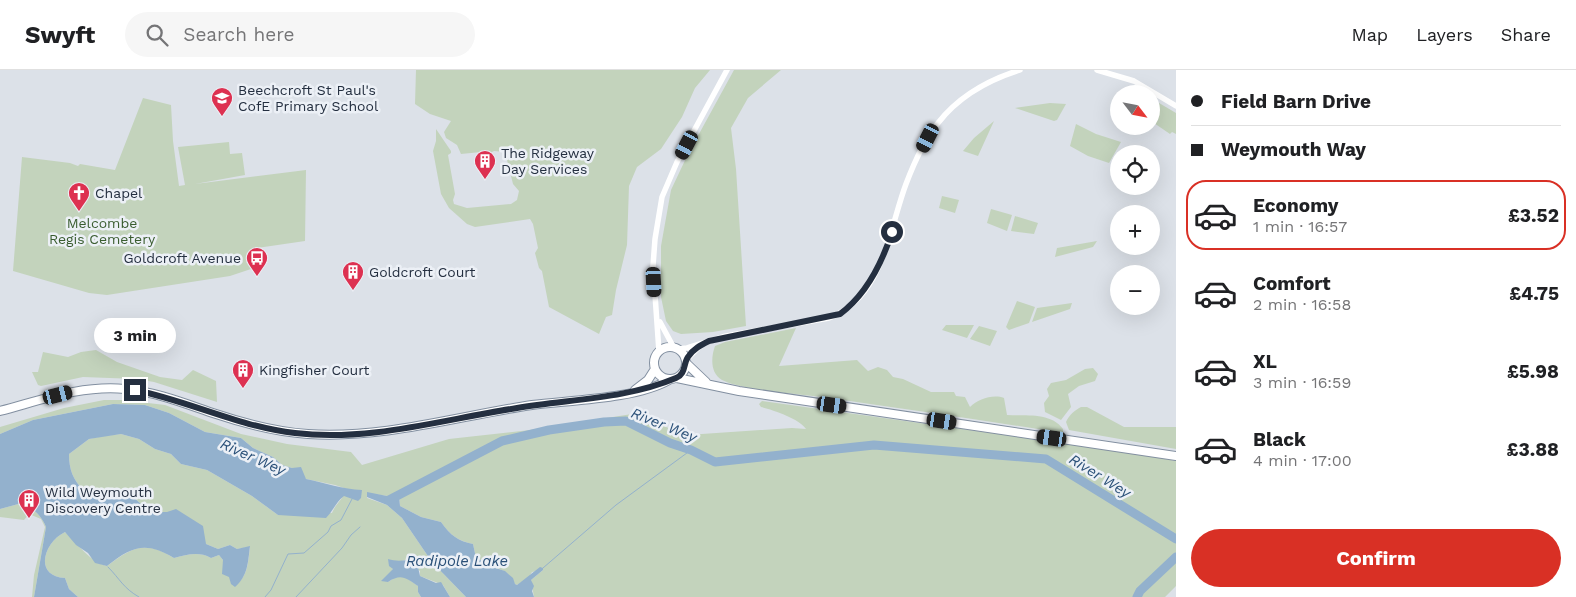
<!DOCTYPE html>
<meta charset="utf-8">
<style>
:root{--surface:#fff;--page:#f6f6f6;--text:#202124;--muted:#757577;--line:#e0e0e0;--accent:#d93025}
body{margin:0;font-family:"Work Sans",sans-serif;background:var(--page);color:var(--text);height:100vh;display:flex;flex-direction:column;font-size:19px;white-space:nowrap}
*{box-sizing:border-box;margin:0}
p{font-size:16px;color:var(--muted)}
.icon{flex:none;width:28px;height:28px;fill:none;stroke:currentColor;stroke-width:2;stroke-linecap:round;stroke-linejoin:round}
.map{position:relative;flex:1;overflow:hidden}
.panel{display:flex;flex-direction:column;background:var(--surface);width:400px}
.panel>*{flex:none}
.hud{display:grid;align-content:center;height:110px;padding:0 15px;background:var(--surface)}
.needle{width:32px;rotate:122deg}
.tools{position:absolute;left:1110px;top:15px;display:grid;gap:10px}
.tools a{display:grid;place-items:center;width:50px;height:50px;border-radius:50%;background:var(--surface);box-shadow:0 5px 20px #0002;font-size:25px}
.end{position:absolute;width:22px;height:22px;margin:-11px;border:6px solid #242f40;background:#fff;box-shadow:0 0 0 2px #fff}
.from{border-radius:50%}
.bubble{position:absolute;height:35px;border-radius:18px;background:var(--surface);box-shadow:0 5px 20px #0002;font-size:16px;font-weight:700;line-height:35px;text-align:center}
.car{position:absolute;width:15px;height:30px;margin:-15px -8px;border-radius:6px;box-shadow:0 0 4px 1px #0007;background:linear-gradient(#222 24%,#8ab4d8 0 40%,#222 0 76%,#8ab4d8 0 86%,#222 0)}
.hud b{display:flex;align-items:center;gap:18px;height:48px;font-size:19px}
.hud b+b{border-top:1px solid var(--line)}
.hud i{width:12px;height:12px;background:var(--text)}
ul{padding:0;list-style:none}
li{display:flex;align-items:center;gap:15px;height:70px;margin:0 10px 8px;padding:0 5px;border:2px solid transparent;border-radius:20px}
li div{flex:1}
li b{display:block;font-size:19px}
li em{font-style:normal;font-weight:700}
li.current{border-color:var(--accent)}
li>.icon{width:45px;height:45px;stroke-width:1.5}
.cta{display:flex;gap:10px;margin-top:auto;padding:10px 15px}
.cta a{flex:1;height:58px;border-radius:30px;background:var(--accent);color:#fff;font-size:20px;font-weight:700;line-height:58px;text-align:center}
header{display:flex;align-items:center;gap:30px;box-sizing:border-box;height:70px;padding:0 25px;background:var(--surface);border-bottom:1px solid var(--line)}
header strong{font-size:24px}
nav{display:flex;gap:28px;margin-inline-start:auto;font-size:18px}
.search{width:350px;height:45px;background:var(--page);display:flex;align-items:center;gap:12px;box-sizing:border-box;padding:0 18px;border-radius:28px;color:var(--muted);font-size:19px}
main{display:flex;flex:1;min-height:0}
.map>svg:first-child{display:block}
.green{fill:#c3d3bc}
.water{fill:#93b1cd}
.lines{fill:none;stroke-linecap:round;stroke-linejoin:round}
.stream{stroke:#93b1cd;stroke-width:1}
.river{stroke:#93b1cd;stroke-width:9}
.highway-casing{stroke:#828fa0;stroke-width:10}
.secondary{stroke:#fff;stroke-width:5.5}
.highway{stroke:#fff;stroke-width:8}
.route{stroke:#242f40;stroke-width:6}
.labels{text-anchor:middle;stroke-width:5;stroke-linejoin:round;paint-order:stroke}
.poi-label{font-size:14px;fill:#242f40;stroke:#ecf0f6;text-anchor:start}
.park-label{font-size:14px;fill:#3a5d30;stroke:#ecf0f6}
.water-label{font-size:15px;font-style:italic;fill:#2a5078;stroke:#ecf0f6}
</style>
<header>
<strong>Swyft</strong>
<div class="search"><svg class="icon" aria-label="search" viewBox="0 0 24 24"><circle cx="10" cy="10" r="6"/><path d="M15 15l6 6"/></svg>Search here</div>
<nav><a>Map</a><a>Layers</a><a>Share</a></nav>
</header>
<main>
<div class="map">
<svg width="1176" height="527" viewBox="0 0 1176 527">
<rect width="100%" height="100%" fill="#dce1e8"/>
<path class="green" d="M416 0H710L695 18 682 47 661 79 637 97 629 116 627 175 616 220 612 245 606 247 599 264 549 237 542 201 539 198 535 183 538 178 533 154 530 149 475 157 467 154 449 138 441 124 433 81 436 71V59L451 81V83L448 85 455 124 453 130 454 134 467 138 511 134 517 130 519 121 513 114 505 82 494 81 486 85 481 82 461 84 457 75 446 68 444 62 451 51 430 44 415 34Z
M734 0H781L748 28 731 58 736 99 746 256 713 262 681 264 673 261 666 251 661 227V176L671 120 688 84Z
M143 28 171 35 173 71 179 116 185 115 178 77 229 72 230 84 242 83 245 105 195 114 306 100 305 171 257 178 254 198 230 206 107 225 89 223 13 201 22 87 70 93 78 96 80 94 115 100Z
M1050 33 1066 34 1057 50 1054 51 1015 38Z
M1159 33 1176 43V64L1172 62 1170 64 1151 51 1152 43Z
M994 51 978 86 963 81 974 68Z
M1076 54 1096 64 1121 72 1109 93 1088 86 1070 76Z
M942 126 959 130 955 143 939 138Z
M991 139 1012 145 1007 161 987 153Z
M1015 146 1038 153 1034 164 1011 161Z
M1097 171 1093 177 1055 187 1057 178Z
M1017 231 1035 237 1029 253 1009 260 1006 257Z
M1072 233 1070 239 1032 252 1037 238Z
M946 255H974L967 268 942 260Z
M979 256 997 261 990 276 970 269Z
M796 258 779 296 857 290 868 301 878 297 887 300 893 307 903 309 931 322H954L956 326 965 327 970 337C978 329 993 324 1004 328L1007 345C1025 346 1051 342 1063 359V363C983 350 903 339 823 327 798 324 741 320 722 310 710 303 711 287 715 276L725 272Z
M96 280 117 292 160 307 182 310 193 300 216 311 217 332 154 312 136 309 83 307 41 316 38 315 32 302H38L43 282 68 287 81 282Z
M1093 298 1098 304 1095 311 1079 316 1068 324 1071 337 1061 350 1045 342 1044 333 1049 326 1047 319 1051 313 1066 310 1085 299Z
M104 330H123L165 335 241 364 287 374 351 382 362 395 449 369 530 360 632 344 687 365 792 358 806 359C800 349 773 340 761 337L759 334 762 331 1114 380 1176 391V516L1165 527H534L531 510 543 500 532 502 529 507 517 515 515 514C507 499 502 500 485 495L483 491 476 488 473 474C458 471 449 464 441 452L421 447 400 436 399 426H387L367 423V428L387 435 402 448 432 492 466 527H450L443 515 420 506V501L405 490 398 492 389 490 393 499 388 512 396 507 404 506 418 516V522L421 527H78L69 519 65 508C33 506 44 472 65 462 79 475 89 491 107 496 133 477 145 470 174 488 187 485 198 481 211 488L219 485 223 490 224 496 235 516C248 506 248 493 250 477L237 479 230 475 218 479 206 474 167 442H150L132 426 83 420C73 409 69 400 69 384L89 369 103 366 121 364 139 369 155 379 171 384 181 394 207 400 252 426 278 445 332 443C336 433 344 428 347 419L335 415 306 409 292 398 282 395 273 387 253 378 241 368 205 362 169 343 145 335 113 334 33 350 0 364V357L64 338Z
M1081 337H1087L1124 357H1176V379L1069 360 1066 352C1069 345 1075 340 1081 337Z
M22 433C34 439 41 445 46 457L34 527H32L34 505 45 457 41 449 29 444 24 450 0 447V439Z"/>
<path class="water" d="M113 334 145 335 169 343 205 362 241 368 253 378 273 387 282 395 292 398 301 397 306 409C325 413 343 419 362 420L361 428 358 431 344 426C336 432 333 441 326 448L278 445 252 426 207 400 181 394 171 384 155 379 139 369 121 364 89 369 69 384C69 400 73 409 83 420L132 426 150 442H167L176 439 203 456 206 474 218 479 230 475 237 479 250 476C248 492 248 506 235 517L231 514 229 507 222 504 223 490 219 485 211 488C198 481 187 485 174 488 146 471 132 476 107 496L95 493 88 483 76 475 65 462C44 472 33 506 65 508L69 519 78 527H34L46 457C41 445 34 439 22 433L0 439V364L33 350Z
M367 422 387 426H399L400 436 421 447 441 452C450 465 458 471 473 474L476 488 483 491 486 495 505 501 513 508 515 514 517 515 540 497 543 498V500L531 510 534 516 532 521 534 527H466L432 492 402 448 387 435 367 427Z
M388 489C397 492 404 490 413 490L418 497 420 506 436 513 441 512 450 527H421L418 522V516C406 508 401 503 388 512L381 511 393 499 389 496Z"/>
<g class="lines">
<path class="stream" d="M108 497C120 509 123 518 139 527
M543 498 616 435 691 380
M265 527 271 520 288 484 304 483 328 462 331 456 341 450 352 429
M296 527 342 478 351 465 360 457"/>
<path class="river" d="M389 430 502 371 549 360 604 352 626 351 670 373 691 380 715 392 874 375 1046 389 1176 469
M1137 527 1140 521 1176 487"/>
<g class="highway-casing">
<path id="highway" d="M654 293a16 16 0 1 1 32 0a16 16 0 1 1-32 0Z
M686 293 706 312
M677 308 739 321 1176 386
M635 320 648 310 655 299
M0 341C42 330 81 315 125 319 157 322 186 334 216 344 246 354 276 362 308 364 384 369 458 346 532 335 571 330 636 329 669 310"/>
</g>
<path class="secondary" d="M1097 0 1134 11 1176 36
M660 252 674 278
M678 279 687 278 726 266 829 248C883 228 889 159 906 114 914 93 924 70 938 53 959 26 988 10 1020 0
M659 282 653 196 655 169 662 127 677 92 727 0
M686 290 700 276"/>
<use href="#highway" class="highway"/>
</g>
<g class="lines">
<path class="route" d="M135 320C189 331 240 357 295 363 370 372 444 349 517 338 570 329 626 329 676 308 686 304 683 294 688 287 693 279 701 275 709 271L840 244C867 224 882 193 892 162"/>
</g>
<defs>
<g id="school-pin" transform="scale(1.125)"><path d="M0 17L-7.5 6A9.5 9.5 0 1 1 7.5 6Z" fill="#dd3151" stroke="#ecf0f6"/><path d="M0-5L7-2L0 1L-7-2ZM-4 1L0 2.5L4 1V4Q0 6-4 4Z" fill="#fff"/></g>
<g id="building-pin" transform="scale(1.125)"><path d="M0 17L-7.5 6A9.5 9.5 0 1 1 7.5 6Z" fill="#dd3151" stroke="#ecf0f6"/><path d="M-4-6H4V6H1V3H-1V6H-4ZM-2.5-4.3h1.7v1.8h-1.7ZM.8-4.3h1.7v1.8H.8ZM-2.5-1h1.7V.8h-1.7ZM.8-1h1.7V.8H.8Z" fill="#fff"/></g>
<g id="church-pin" transform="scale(1.125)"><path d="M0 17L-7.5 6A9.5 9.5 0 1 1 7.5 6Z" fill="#dd3151" stroke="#ecf0f6"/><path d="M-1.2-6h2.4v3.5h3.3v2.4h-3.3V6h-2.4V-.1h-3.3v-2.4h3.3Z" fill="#fff"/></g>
<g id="bus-pin" transform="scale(1.125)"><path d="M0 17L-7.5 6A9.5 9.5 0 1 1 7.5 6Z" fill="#dd3151" stroke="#ecf0f6"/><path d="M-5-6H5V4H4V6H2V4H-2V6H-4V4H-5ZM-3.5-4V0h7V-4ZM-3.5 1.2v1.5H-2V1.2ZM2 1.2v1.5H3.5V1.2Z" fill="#fff"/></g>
</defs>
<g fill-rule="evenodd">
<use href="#school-pin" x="222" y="28"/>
<use href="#building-pin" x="485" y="91"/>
<use href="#church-pin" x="79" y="123"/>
<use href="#bus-pin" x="257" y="188"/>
<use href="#building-pin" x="353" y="202"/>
<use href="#building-pin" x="243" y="300"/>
<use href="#building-pin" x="29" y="430"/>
</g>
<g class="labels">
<g class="poi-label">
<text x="238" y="25">Beechcroft St Paul's<tspan x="238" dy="16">CofE Primary School</tspan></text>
<text x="501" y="88">The Ridgeway<tspan x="501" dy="16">Day Services</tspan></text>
<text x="95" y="128">Chapel</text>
<text x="241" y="193" text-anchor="end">Goldcroft Avenue</text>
<text x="369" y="207">Goldcroft Court</text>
<text x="259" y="305">Kingfisher Court</text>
<text x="45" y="427">Wild Weymouth<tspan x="45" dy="16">Discovery Centre</tspan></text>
</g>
<g class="park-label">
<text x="102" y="158">Melcombe<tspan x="102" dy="16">Regis Cemetery</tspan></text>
</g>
<g class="water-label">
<text transform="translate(664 355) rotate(22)" y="5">River Wey</text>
<text transform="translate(253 387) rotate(24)" y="5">River Wey</text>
<text transform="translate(1100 406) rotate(32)" y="5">River Wey</text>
<text x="457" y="496">Radipole Lake</text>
</g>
</g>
</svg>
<div class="tools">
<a><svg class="needle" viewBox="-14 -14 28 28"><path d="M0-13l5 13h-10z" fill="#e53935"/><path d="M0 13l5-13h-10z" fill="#757577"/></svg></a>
<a><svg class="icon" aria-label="locate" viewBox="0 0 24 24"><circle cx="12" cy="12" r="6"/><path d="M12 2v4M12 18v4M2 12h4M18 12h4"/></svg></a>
<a>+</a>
<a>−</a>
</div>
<i class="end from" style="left:892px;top:162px"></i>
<i class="end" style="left:135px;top:320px"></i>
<div class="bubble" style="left:94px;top:248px;width:82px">3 min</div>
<i class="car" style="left:928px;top:68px;rotate:207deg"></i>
<i class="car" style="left:687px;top:75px;rotate:208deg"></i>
<i class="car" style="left:654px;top:212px;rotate:177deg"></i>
<i class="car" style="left:58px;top:325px;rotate:76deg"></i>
<i class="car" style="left:832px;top:335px;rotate:98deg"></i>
<i class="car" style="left:942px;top:351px;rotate:99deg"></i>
<i class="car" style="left:1052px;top:368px;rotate:278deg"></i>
</div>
<section class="panel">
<div class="hud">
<b><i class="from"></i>Field Barn Drive</b>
<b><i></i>Weymouth Way</b>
</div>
<ul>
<li class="current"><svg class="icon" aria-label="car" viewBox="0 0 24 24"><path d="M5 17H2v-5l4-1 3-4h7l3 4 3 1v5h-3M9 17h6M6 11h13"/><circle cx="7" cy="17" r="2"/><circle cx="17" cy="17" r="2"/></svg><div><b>Economy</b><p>1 min · 16:57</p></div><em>£3.52</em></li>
<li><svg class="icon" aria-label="car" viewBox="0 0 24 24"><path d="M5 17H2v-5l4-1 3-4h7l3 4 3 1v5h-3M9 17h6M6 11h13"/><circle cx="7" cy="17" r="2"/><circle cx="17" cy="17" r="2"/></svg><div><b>Comfort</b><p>2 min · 16:58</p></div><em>£4.75</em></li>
<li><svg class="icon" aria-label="car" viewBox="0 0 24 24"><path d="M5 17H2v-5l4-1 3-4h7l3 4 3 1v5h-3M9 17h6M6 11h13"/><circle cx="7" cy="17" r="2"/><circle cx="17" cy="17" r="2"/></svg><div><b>XL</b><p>3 min · 16:59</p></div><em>£5.98</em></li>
<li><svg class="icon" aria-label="car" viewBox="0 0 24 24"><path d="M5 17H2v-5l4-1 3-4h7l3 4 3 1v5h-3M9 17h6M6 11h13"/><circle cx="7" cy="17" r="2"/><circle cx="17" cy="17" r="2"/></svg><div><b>Black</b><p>4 min · 17:00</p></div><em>£3.88</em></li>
</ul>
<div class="cta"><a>Confirm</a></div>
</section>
</main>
